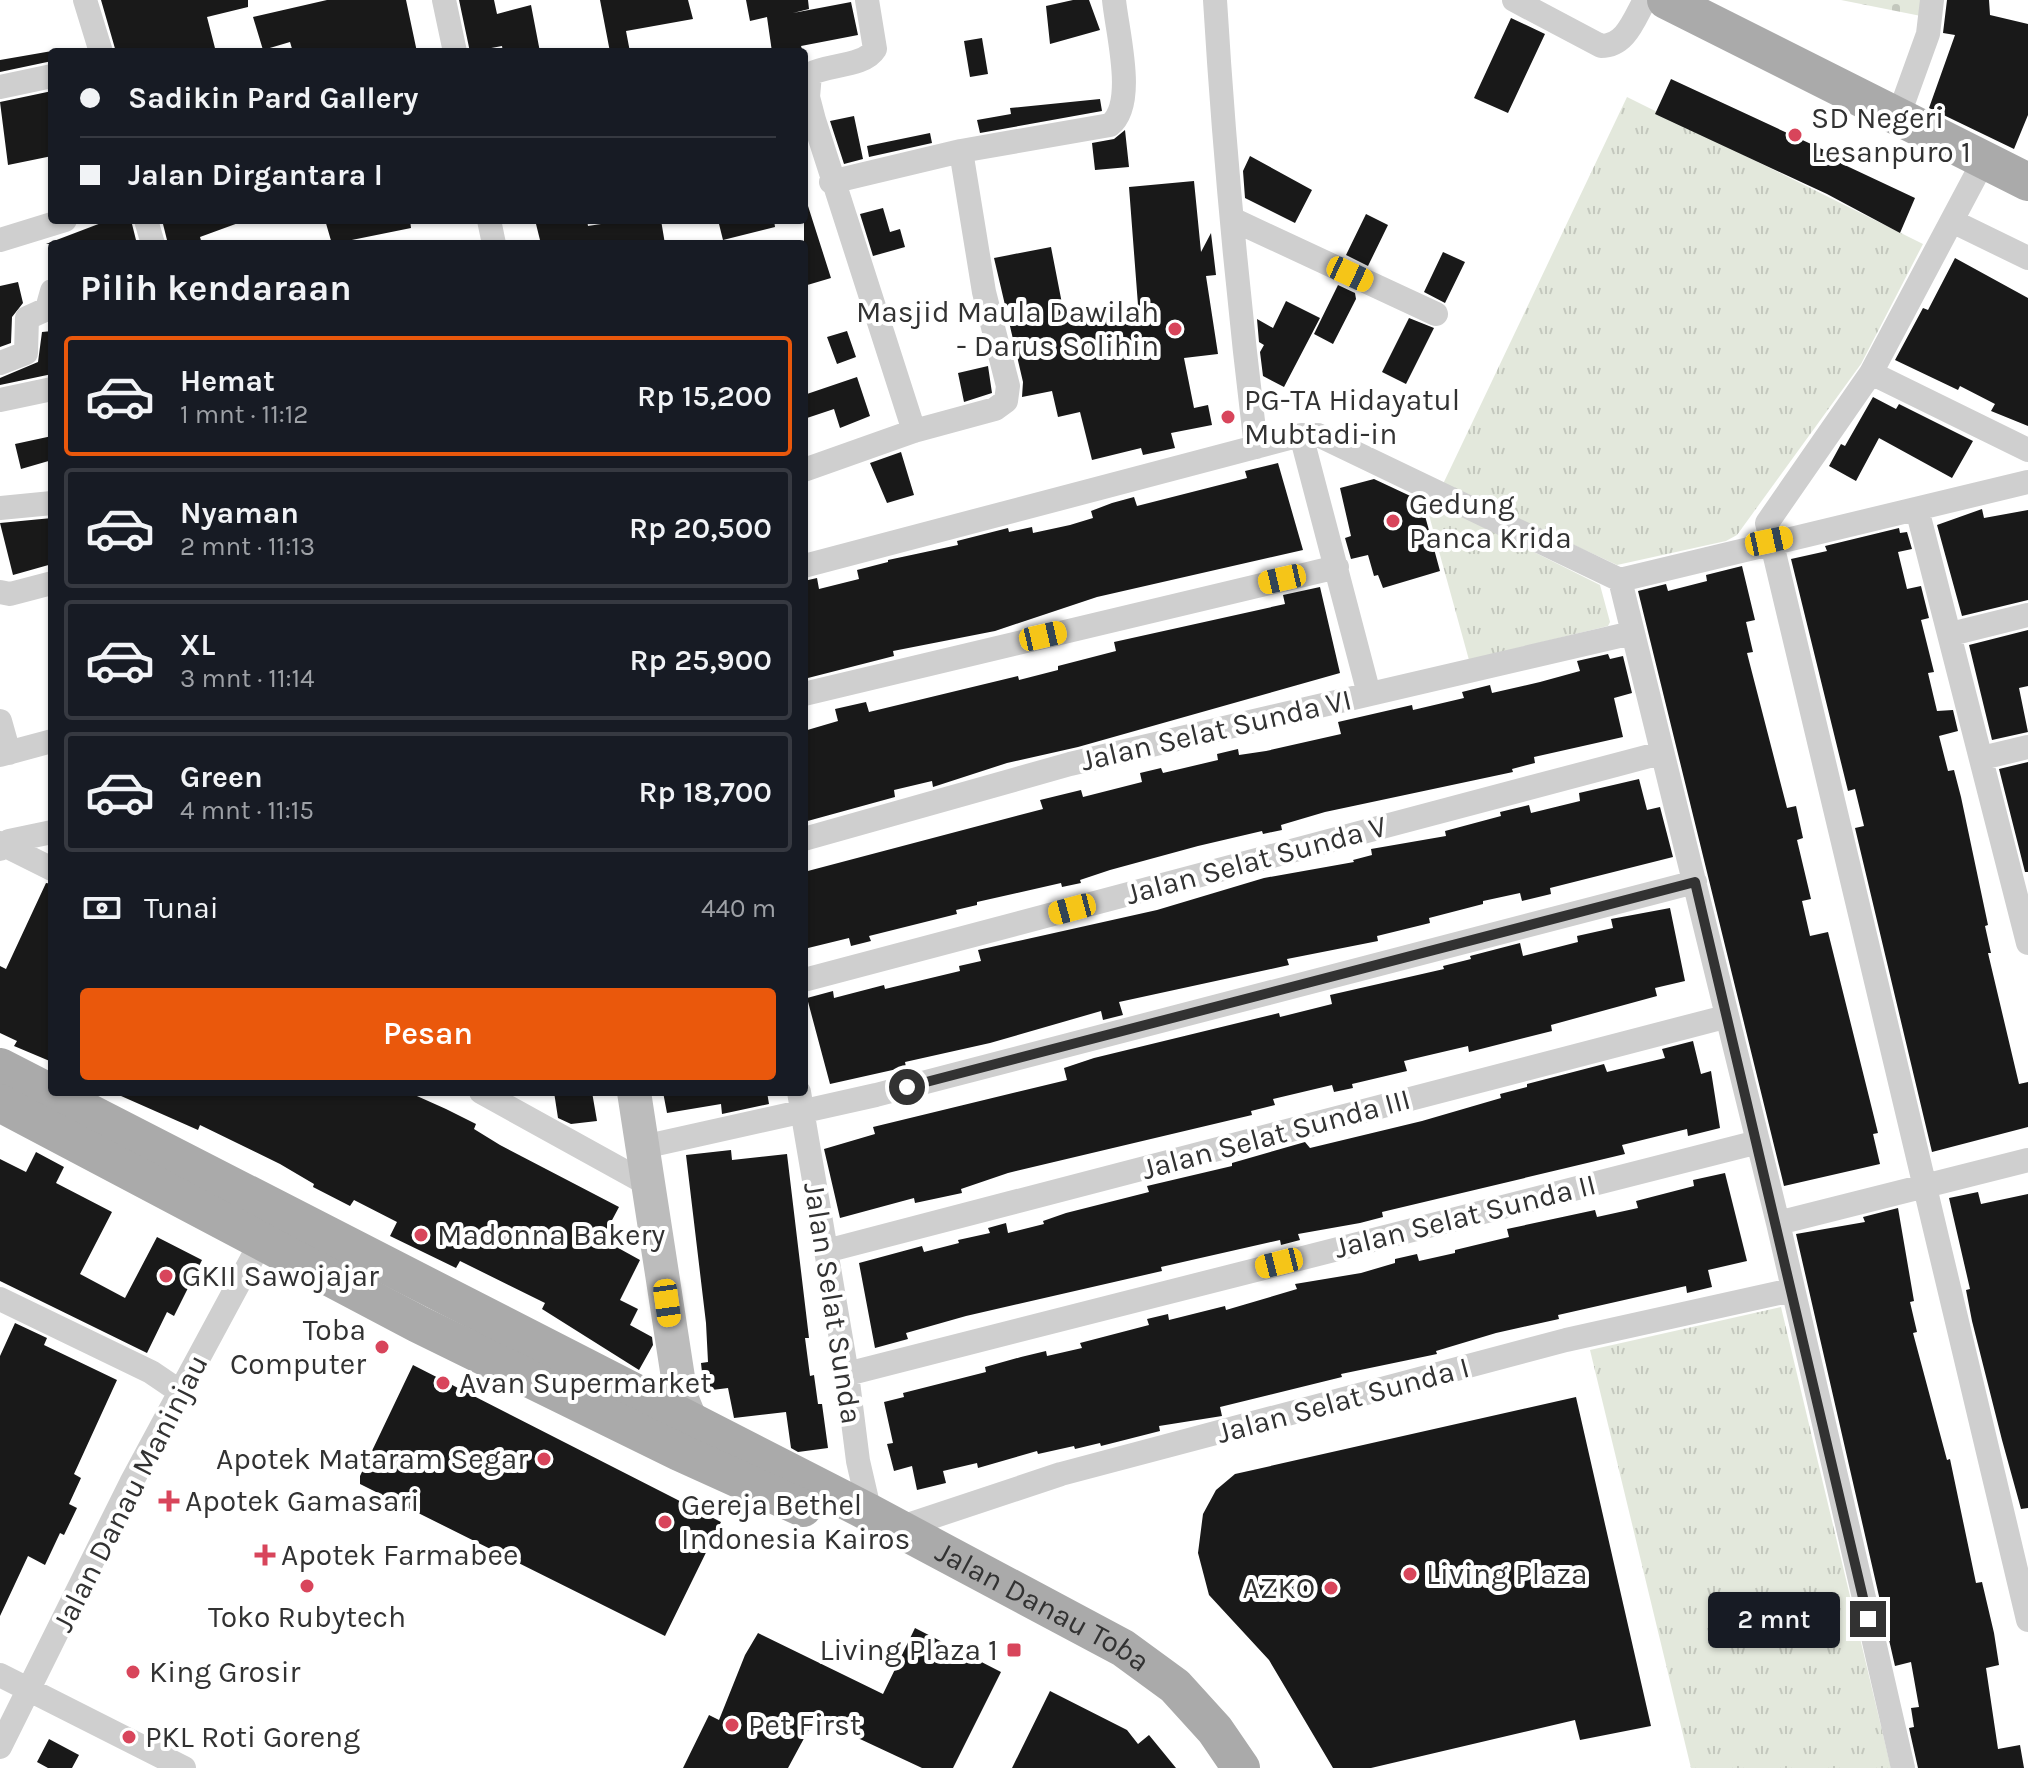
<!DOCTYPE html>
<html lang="id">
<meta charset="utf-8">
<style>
:root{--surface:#171b24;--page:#20242c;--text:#f1f3f6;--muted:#9ea1a6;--line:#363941;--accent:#ea580c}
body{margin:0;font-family:Karla,sans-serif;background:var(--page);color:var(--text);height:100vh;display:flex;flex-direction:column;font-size:30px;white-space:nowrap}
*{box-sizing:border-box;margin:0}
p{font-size:26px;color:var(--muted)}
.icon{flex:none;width:44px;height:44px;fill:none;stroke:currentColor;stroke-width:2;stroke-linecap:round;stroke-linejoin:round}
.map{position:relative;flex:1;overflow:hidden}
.sheet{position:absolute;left:48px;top:240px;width:760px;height:856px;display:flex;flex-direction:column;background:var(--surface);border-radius:8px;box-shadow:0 2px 6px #0004}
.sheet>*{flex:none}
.banner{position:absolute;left:48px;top:48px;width:760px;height:176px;border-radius:8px;box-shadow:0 2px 6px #0004;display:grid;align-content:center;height:176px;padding:0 32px;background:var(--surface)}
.end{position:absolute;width:36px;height:36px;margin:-18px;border:10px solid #323232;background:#fff;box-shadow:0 0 0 4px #fff}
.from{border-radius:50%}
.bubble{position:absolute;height:56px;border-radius:8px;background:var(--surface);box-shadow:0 2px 6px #0004;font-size:26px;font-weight:600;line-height:56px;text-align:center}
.car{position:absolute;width:24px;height:48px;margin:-24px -12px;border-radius:10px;box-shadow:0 0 6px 2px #0007;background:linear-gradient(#f5c518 24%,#345 0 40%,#f5c518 0 76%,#345 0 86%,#f5c518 0)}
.banner b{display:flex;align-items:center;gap:28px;height:76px;font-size:30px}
.banner b+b{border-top:2px solid var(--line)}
.banner i{width:20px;height:20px;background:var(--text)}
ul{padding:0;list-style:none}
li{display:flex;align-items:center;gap:24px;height:120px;margin:0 16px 12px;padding:0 16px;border:4px solid var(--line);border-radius:8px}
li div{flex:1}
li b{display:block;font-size:30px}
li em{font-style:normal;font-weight:600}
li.selected{border-color:var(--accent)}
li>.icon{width:72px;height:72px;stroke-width:1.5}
h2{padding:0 32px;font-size:36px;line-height:96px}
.pay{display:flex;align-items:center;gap:20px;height:88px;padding:0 32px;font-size:30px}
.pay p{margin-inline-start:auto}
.primary-button{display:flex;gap:16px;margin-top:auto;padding:16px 32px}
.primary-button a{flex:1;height:92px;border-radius:8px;background:var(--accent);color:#fff;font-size:32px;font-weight:600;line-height:92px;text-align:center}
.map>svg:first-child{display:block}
.grass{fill:url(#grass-tufts)}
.cemetery{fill:url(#cemetery-stones)}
.building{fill:#191919}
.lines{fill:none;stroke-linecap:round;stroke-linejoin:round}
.street{stroke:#cfcfcf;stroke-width:24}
.secondary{stroke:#bcbcbc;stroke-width:34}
.primary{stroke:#aaa;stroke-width:38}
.route{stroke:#323232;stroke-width:10}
.poi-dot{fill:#d8455b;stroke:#fff;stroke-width:3}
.labels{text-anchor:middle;stroke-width:8;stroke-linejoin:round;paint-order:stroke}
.poi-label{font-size:30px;fill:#323232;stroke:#fff;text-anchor:start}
.street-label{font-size:30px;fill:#323232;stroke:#fff}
</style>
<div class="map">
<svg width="2028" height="1768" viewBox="0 0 2028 1768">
<defs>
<pattern id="grass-tufts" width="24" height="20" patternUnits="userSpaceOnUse" patternTransform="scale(2)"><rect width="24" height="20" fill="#e3e8dc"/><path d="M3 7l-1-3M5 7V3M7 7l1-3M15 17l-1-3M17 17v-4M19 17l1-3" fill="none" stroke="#c3c7bd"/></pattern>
<pattern id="cemetery-stones" width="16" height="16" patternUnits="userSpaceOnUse" patternTransform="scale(2)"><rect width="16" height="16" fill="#e3e8dc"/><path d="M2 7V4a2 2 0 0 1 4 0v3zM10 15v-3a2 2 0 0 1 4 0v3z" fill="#c3c7bd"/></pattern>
</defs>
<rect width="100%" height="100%" fill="#fff"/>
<path class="grass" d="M1627 97 1923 244 1861 364 1737 535 1726 541 1617 565 1443 484Z
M1424 497 1600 585 1610 622 1608 626 1469 660Z
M1781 1307 1891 1768H1691L1590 1350Z"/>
<path class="cemetery" d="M1841 0H1928L1926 17Z"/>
<path class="building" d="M101 0H248V7L207 17 216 52H116Z
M327 0H406L417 52H293L290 42 263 50 253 17Z
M459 0H494L497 14 531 5 540 52H503L502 46 470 52Z
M600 0H688L693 19 626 31 630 52H610Z
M746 0H808L809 9 793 13 851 2 858 35 801 46 803 52H772L767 17 750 21Z
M1073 0H1089L1100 30 1050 44 1046 6Z
M1947 0H1989L1990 15 2028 24V115L2014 149 1929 108 1955 35 1943 33Z
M1511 18 1545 34 1508 113 1474 98Z
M982 38 988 74 970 77 964 41Z
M52 51V61L0 72V60Z
M1671 79 1837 156 1834 160 1915 198 1900 233 1827 194 1655 114Z
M52 91V156L8 165 0 102Z
M1100 99 1102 111 980 133 977 120 1011 114 1010 108Z
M854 116 863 159 844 164 830 121Z
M1125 130 1129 167 1095 170 1092 143 1114 139Z
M930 133 932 143 869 157 867 146Z
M1250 156 1312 190 1295 223 1245 198 1243 171Z
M1194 181 1201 252 1211 233 1216 275 1206 276 1218 354 1184 358 1194 408 1208 405 1212 425 1171 433 1175 448 1143 455 1141 448 1092 460 1080 412 1058 417 1052 391 1022 397 1023 382 994 258 1051 247 1065 319 1138 305 1129 187Z
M804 206H808L831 278 804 286Z
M883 208 890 232 900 229 905 247 873 256 860 214Z
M1366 214 1388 225 1368 266 1346 255Z
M109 220H131L137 244H46Z
M162 220H241V222L200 237 202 244H168Z
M325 220H410L411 228 332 244Z
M535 220H587L588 226 627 220H661L665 244H541Z
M718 220H774L775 227 723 240Z
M1443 252 1465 262 1445 303 1424 292Z
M1955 258 2028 298V426L1991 411 1995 404 1960 386 1958 390 1895 360 1923 308 1928 310Z
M18 282 23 303 12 317 11 343 0 347V286Z
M1338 285 1355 293 1356 299 1333 344 1314 334Z
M1286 301 1320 318 1284 387 1263 376 1260 352 1264 345 1259 342 1257 319 1273 328Z
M1409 318 1434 328 1406 384 1382 372Z
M52 331V374L0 385V378L38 362 42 332Z
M847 331 856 357 837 364 827 337Z
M988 366 992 393 964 402 958 373Z
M857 377 870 416 840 428 834 409 804 419V395Z
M1873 397 1896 409 1899 404 1973 441 1952 478 1879 438 1856 481 1829 466 1841 444 1845 446Z
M52 436V460L21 469 15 444Z
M901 452 914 495 887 503 870 463Z
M1278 463 1303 550 1097 597 995 631 893 651 894 656 804 679V581L817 578 819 589 859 579 857 570 888 562V560L958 545 957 541 1008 528 1009 532 1032 527 1033 533 1070 525 1093 518 1091 511 1112 503 1134 497 1137 506 1247 478 1245 471Z
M1374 479 1421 501 1440 571 1383 588 1378 575 1374 576 1368 555 1351 559 1345 538 1351 536 1340 488Z
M1982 509 1984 518 2028 510V600L1962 616 1937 525Z
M52 518V564L13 575 0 523Z
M1899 528 1900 533 1907 532 1912 549 1898 552 1907 589 1921 586 1929 618 1921 620 1934 672 1928 673 1937 711 1953 710 1958 731 1939 736 1948 771 1954 770 1961 797 1988 925 1985 926 1991 953H1988L2019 1084 2028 1082V1127L1932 1152 1855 828 1864 826 1855 789 1848 791 1791 559 1827 551 1825 546Z
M1742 566 1755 620 1746 622 1753 652 1747 653 1787 808 1796 806 1803 838 1797 840 1811 899 1802 901 1810 936 1828 932 1878 1133 1873 1134 1880 1164 1784 1186 1638 591 1666 584 1668 591 1707 581 1706 575Z
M1320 587 1340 673 1078 747 1007 763 933 787 932 781 894 790 895 797 804 822V731L838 721 835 709 866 702 869 712 1018 676 1019 680 1058 670V666L1116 651 1114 642 1285 604 1283 595Z
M2028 630V686L2019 688 2028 732 1992 740 1969 645Z
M1608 654 1610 659 1623 656 1632 693 1614 698 1623 737 1534 757 1535 763 1512 769 1513 772 1325 812 1281 825 1282 830 1263 834 1262 831 1198 846 1110 870 1080 880 1081 883 1062 887 1061 883 977 902V905L956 910 957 914 869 936 871 941 851 946 849 938 804 949V872L1043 809 1040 800 1081 790 1083 797 1142 782 1140 773 1161 768 1163 773 1218 760 1217 754 1238 749 1239 755 1266 751 1341 734 1338 722 1412 705 1413 710 1464 698 1462 692 1490 685 1492 693 1540 682 1580 671 1577 661Z
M2028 762V872H2025L1999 769Z
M1639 779 1647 810 1660 807 1673 857 1550 888 1551 894 1522 901 1520 893 1483 901V904L1429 918 1430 923 1377 936 1378 941 1287 959 1289 965 1119 1002 1123 1015 1103 1020 1101 1011 990 1043 905 1062 906 1067 830 1084 807 998 833 991 834 998 884 985 885 989 960 971 959 966 981 961 978 950 1157 910 1264 878 1354 862 1353 860 1372 855 1371 849 1446 836 1445 831 1501 816 1500 812 1529 805 1531 813 1580 801 1579 793Z
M46 883 52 884V1062L14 1046 17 1041 0 1033V966L6 969Z
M1670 908 1685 981 1655 988 1657 996 1551 1025 1552 1031 1469 1052 1468 1046 1404 1061 1407 1071 1352 1084 1353 1088 1334 1092 1332 1085 1273 1099 1275 1105 1251 1111 1252 1115 1008 1173 961 1189 962 1193 915 1203 914 1198 840 1218 824 1149 875 1134 873 1127 1067 1080 1064 1068 1094 1058 1279 1013 1280 1017 1332 1004 1330 995 1444 969 1443 966 1471 959 1470 956 1520 943 1523 956 1578 942 1577 936 1613 928 1611 919Z
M1693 1041 1701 1074 1711 1071 1720 1128 1688 1136 1687 1129 1622 1145 1625 1154 1382 1212 1383 1217 1360 1223 1298 1234 1300 1240 1281 1245 1280 1240 1196 1259 1161 1267 1162 1271 966 1316 906 1333 908 1339 875 1348 859 1263 922 1246 924 1252 959 1243 958 1240 990 1233 988 1228 1006 1223 1008 1233 1044 1224 1043 1221 1066 1213 1149 1192 1147 1186 1232 1166V1163L1305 1142 1310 1148 1422 1121 1501 1098 1500 1094 1527 1087V1084L1604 1064 1607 1072 1665 1058 1662 1049Z
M112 1092H408L446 1109 476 1124 474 1129 500 1145 619 1207 602 1239 640 1260 620 1300 638 1309 630 1325 652 1337 653 1345 639 1370 542 1309 545 1303 460 1261 456 1268 390 1236 397 1222 354 1200 350 1206 313 1187 314 1184 280 1164 200 1125 198 1130Z
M554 1092H592L597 1121 571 1124 558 1118Z
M663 1092H767L769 1104 722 1114 721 1104 667 1113Z
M731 1150 732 1160 787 1154 809 1338H805L810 1376 814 1375 818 1404H822L828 1448 798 1452 791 1448 786 1412 734 1418 728 1388 704 1391 701 1363 708 1362 706 1323 686 1155Z
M36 1152 64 1167 56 1183 112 1212 80 1274 125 1298 157 1237 202 1260 174 1316 167 1312 147 1353 0 1281V1159L26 1172Z
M1725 1173 1747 1261 1708 1270 1712 1287 1687 1293 1686 1286 1558 1315 1559 1319 1496 1333 1436 1351 1437 1354 1341 1374 1342 1377 1220 1407 1222 1416 1159 1426 1160 1431 1101 1446 1100 1443 1075 1449 1074 1446 1038 1454 1037 1451 978 1468 977 1463 943 1471 946 1483 917 1490 912 1466 894 1471 887 1444 893 1443 884 1402 904 1397 903 1393 986 1372 985 1367 1021 1357 1046 1351 1047 1356 1082 1348 1080 1343 1149 1325 1147 1319 1168 1314 1169 1320 1225 1306 1226 1310 1297 1289 1295 1284 1361 1273 1395 1263V1259L1417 1254 1419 1261 1455 1253V1250L1509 1237 1507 1229 1595 1210 1597 1217 1638 1208 1636 1201 1694 1186 1693 1180Z
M1978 1192 1981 1204 2028 1194V1508L2021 1509 2002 1440 1972 1321 1966 1290 1970 1289 1949 1198Z
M1898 1208 1914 1301 1910 1302 1917 1332 1913 1333 1947 1460 1950 1459 1976 1583 1982 1582 1994 1633 1999 1665 1986 1668 1998 1749 2020 1745 2024 1768H1918L1909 1728 1914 1727 1911 1708 1919 1707 1911 1662 1895 1666 1796 1234 1865 1222 1863 1217Z
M15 1323 47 1338 44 1345 117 1380 74 1474 81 1478 69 1504 77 1508 64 1535 60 1533 45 1565 28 1556 0 1616V1356Z
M413 1365 721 1522 665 1636 360 1484V1476Z
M1576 1397 1651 1726 1580 1740 1575 1720 1371 1768H1333L1269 1660 1209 1595 1198 1553 1203 1514 1216 1490 1235 1474Z
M915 1628 1001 1672 953 1768H922L815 1718 788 1768H683L709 1715 719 1720 745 1655 758 1633 883 1694Z
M1050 1691 1127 1730 1138 1744 1149 1735 1176 1768H1012Z
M49 1739 79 1755 72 1768H48L37 1762Z"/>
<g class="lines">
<path class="street" d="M85 0 101 52
M444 0 455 52
M1215 0C1224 149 1238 299 1256 447
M1514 0 1601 46C1626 46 1634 19 1645 0
M0 87 52 76
M1898 117 1928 34 1932 0
M814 120 808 97 810 74C828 64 864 67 875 49L867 0
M804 122 814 120 914 431
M1984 160 1871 373 1767 523 2028 1620
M831 182 961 151
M146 220 153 244
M489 220 494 244
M1234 220 1436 314
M1954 222 2028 258
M0 240 65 220
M0 363 26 353 27 318 47 309 52 291
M1871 373 2028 450
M0 400 52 389
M1301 435 1369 694
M804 470 914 431 995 409 1006 401 1008 386 984 292 961 151 1110 125C1137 104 1117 32 1114 0
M0 508 52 503
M1917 509 2028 943
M804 566 1301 435H1318L1620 580
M0 592 10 594 52 583
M1951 634 2028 615
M804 694 1337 567
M0 721 9 753
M0 755 52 741
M1982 758 2028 747
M804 839 1070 764 1632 633
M0 843 52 869
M0 849 9 841 52 832
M804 980 1661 753
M481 1092 651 1186
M799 1092 847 1374 858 1461 870 1513
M643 1147 876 1095 1695 882
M1778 1223 2028 1160
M826 1251 1725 1017
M0 1299 151 1372 179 1391
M847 1374 1758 1142
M899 1528 1061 1474 1566 1340 1792 1290
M0 1675 184 1768
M0 1747 131 1483 262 1240
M1903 1768 1778 1223 1620 580 2028 482"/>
<path class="secondary" d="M634 1092 681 1397 691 1421 685 1437"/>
<g class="primary">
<path d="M1666 0 2028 182"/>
<path id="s1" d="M0 1067 870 1513 1123 1648 1175 1686 1215 1730 1241 1768"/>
<path d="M0 1103 418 1324 679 1452 803 1508"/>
</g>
</g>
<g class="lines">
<path class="route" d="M907 1087 1695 882 1868 1619"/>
</g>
<g class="poi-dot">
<circle cx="1795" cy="135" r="8"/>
<circle cx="1175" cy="329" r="8"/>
<circle cx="1228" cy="417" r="8"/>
<circle cx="1393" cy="521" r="8"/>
<circle cx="421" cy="1235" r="8"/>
<circle cx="166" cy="1276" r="8"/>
<circle cx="382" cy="1347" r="8"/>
<circle cx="443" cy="1383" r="8"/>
<circle cx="544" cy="1459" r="8"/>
<path d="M165 1489h8v8h8v8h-8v8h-8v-8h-8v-8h8z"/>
<circle cx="665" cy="1522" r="8"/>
<path d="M261 1543h8v8h8v8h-8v8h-8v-8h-8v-8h8z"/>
<circle cx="1410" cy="1574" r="8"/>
<circle cx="307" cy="1586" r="8"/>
<circle cx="1331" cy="1588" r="8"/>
<rect x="1006" y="1642" width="16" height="16" rx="4"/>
<circle cx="133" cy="1672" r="8"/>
<circle cx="732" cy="1725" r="8"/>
<circle cx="129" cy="1737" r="8"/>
</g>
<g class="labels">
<g class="poi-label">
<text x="1811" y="128">SD Negeri<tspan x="1811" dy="34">Lesanpuro 1</tspan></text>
<text x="1159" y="322" text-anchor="end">Masjid Maula Dawilah<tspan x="1159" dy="34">- Darus Solihin</tspan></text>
<text x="1244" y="410">PG-TA Hidayatul<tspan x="1244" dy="34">Mubtadi-in</tspan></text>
<text x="1409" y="514">Gedung<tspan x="1409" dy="34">Panca Krida</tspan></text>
<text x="437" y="1245">Madonna Bakery</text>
<text x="182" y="1286">GKII Sawojajar</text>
<text x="366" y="1340" text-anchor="end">Toba<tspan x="366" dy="34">Computer</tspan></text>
<text x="459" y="1393">Avan Supermarket</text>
<text x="528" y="1469" text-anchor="end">Apotek Mataram Segar</text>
<text x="185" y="1511">Apotek Gamasari</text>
<text x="681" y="1515">Gereja Bethel<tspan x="681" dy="34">Indonesia Kairos</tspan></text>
<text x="281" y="1565">Apotek Farmabee</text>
<text x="1426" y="1584">Living Plaza</text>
<text x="1315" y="1598" text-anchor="end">AZKO</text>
<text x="307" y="1627" text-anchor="middle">Toko Rubytech</text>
<text x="998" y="1660" text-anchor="end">Living Plaza 1</text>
<text x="149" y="1682">King Grosir</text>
<text x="748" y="1735">Pet First</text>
<text x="145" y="1747">PKL Roti Goreng</text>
</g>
<g class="street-label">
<text transform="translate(1216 730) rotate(-13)" y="10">Jalan Selat Sunda VI</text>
<text transform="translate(1256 860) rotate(-15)" y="10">Jalan Selat Sunda V</text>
<text transform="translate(1276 1134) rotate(-15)" y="10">Jalan Selat Sunda III</text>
<text transform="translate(1465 1216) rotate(-14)" y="10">Jalan Selat Sunda II</text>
<text transform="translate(833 1303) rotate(81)" y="10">Jalan Selat Sunda</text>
<text transform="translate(1343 1400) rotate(-15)" y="10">Jalan Selat Sunda I</text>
<text transform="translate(130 1493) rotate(-63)" y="10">Jalan Danau Maninjau</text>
<text dy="10" stroke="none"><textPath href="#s1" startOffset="1174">Jalan Danau Toba</textPath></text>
</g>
</g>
</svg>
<i class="end from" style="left:907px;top:1087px"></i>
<i class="end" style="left:1868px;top:1619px"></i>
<div class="bubble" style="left:1708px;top:1592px;width:132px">2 mnt</div>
<i class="car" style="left:1350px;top:274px;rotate:115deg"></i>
<i class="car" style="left:1769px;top:541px;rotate:78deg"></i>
<i class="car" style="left:1282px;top:579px;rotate:257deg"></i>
<i class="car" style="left:1043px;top:636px;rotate:77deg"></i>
<i class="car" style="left:1072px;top:909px;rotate:255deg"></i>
<i class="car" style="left:1279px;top:1263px;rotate:256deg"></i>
<i class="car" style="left:667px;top:1303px;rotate:172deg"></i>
<div class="banner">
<b><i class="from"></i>Sadikin Pard Gallery</b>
<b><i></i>Jalan Dirgantara I</b>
</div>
<section class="sheet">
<h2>Pilih kendaraan</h2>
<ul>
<li class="selected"><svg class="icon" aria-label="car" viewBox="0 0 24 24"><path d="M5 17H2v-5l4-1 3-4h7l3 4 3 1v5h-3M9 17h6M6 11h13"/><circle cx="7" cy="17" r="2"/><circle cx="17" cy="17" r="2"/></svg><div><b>Hemat</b><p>1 mnt · 11:12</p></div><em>Rp 15,200</em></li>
<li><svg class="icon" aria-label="car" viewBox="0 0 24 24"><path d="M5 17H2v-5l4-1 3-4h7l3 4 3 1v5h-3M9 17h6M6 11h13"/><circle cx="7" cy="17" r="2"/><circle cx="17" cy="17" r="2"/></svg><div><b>Nyaman</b><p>2 mnt · 11:13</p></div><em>Rp 20,500</em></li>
<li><svg class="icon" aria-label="car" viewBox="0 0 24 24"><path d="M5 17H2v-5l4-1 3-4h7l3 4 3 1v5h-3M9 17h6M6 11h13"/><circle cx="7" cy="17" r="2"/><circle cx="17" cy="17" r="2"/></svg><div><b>XL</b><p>3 mnt · 11:14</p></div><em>Rp 25,900</em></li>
<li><svg class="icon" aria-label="car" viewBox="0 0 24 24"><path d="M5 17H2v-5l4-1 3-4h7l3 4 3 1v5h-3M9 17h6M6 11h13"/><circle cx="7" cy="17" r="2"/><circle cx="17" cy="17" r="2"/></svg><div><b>Green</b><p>4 mnt · 11:15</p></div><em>Rp 18,700</em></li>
</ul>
<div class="pay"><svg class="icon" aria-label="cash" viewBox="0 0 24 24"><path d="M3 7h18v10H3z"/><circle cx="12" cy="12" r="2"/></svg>Tunai<p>440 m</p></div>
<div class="primary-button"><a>Pesan</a></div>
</section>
</div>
